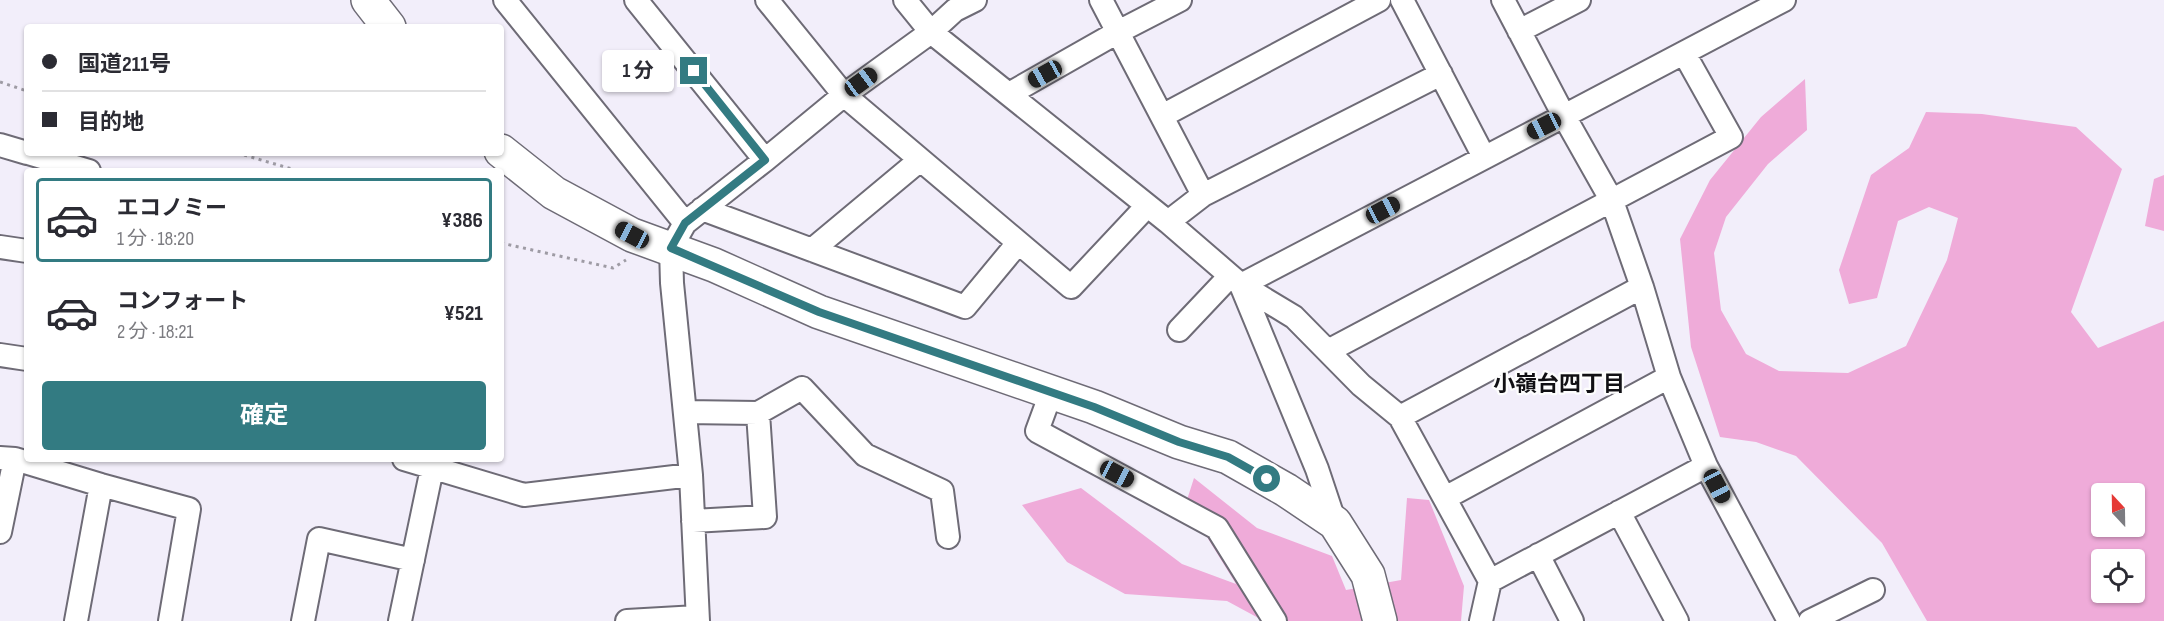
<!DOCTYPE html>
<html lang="ja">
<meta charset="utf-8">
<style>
:root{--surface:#fff;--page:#f7f7f7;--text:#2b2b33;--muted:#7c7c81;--line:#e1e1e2;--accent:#337b82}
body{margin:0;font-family:"Sofia Sans Condensed","Noto Sans JP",sans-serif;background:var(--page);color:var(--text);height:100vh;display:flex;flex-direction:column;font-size:22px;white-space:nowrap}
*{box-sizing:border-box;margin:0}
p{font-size:20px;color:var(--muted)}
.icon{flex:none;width:33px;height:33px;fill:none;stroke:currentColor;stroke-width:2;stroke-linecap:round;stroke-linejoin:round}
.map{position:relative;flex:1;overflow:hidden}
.side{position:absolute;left:24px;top:168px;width:480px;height:294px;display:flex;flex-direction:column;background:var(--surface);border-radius:6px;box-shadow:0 2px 4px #0004}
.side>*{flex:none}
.top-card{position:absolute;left:24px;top:24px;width:480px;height:132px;border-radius:6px;box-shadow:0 2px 4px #0004;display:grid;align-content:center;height:132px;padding:0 18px;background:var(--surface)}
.needle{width:39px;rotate:338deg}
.buttons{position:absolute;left:2091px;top:483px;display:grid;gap:12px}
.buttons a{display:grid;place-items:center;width:54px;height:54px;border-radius:6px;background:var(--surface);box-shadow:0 2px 4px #0004;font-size:30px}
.end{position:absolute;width:27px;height:27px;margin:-14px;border:8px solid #337b82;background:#fff;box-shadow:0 0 0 3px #fff}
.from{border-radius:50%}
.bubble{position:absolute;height:42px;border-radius:6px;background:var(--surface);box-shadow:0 2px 4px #0004;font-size:20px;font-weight:700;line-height:42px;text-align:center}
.car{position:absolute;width:18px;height:36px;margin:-18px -9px;border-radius:8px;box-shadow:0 0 4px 2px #0007;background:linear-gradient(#222 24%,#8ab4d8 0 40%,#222 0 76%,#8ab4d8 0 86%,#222 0)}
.top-card b{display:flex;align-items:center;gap:21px;height:57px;font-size:22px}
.top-card b+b{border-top:2px solid var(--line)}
.top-card i{width:15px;height:15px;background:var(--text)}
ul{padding:10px 0 0;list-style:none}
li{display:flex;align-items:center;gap:18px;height:84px;margin:0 12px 9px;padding:0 6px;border:3px solid transparent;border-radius:6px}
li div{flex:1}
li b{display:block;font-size:22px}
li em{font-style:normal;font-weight:700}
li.current{border-color:var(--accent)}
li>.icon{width:54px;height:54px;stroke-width:1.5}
.button{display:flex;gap:12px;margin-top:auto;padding:12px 18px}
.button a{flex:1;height:69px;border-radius:6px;background:var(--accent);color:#fff;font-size:24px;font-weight:700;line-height:69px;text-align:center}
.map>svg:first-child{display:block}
.green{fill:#efabd9;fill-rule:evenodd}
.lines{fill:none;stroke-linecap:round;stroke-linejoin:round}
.minor-casing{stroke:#6e6b76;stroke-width:26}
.highway-casing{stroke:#6e6b76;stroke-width:36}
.path{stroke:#9e9ba4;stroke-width:3;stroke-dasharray:3 4.5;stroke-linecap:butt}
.minor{stroke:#fff;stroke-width:22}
.highway{stroke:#fff;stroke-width:33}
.route{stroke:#337b82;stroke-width:8}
.labels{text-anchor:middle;stroke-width:4.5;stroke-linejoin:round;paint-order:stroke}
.neighbourhood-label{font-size:22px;font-weight:bold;fill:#111014;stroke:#fdfdfd}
</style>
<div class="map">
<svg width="2164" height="621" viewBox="0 0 2164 621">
<rect width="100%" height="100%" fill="#f2eefa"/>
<path class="green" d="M1805 79 1807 130 1768 164 1726 217 1714 253 1721 310 1746 354 1779 371 1848 373 1906 346 1947 260 1958 218 1929 207 1898 221 1877 298 1849 304 1839 270 1871 175 1909 148 1926 112 1982 114 2076 127 2122 169 2071 312 2098 348 2164 321V621H1927L1882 543 1796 456 1756 442 1720 437 1691 347 1680 239 1710 180 1761 117ZM2102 494H2134V526H2102ZM2102 560H2134V592H2102Z
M2164 175V231L2145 226 2154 179Z
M1194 478 1257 528 1332 556 1346 590 1401 580 1407 498 1429 500 1464 586 1461 621H1264L1227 601 1125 594 1067 562 1022 505 1081 488 1182 564 1236 584 1186 503Z"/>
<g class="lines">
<g class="minor-casing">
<path id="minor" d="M505 0 685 223
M636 0 765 160
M767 0 844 95 1071 287 1147 206
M905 0 931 32 1168 222 1241 285 1317 469 1335 523
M1101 0 1203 195
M1402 0 1484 157
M1784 0 1564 116 1612 201 1642 287 1669 377 1706 466 1789 621
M1519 31 1579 0
M1009 94 1118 32 1180 0
M1162 116 1379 0
M0 145 27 153
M28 153 89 171
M702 209 965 307 1018 243
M1168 222 1203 195 1441 74
M0 247 27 251
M812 250 920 160
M1241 285 1564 116 1503 0
M1241 285 1294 317 1361 385 1400 417 1490 581 1481 621
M1179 330 1230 276
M1328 351 1731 137 1684 53
M0 355 27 359
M1051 393 1037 431 1217 528 1275 621
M685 412 758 413 765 517 693 521
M758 413 802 388 865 455 942 491 948 537
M1400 417 1642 287
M0 458 15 459 101 485 189 509 170 621
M404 459 524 495 691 475
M1445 498 1669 377
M1619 512 1677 621
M0 532 15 459
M1538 555 1572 621
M1490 581 1706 466
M76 621 101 485
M303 621 319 539 413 560
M400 621 434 459
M627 621 697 617
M698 621 691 475 672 283 671 248 685 223 765 160 844 95 931 32 955 10 975 0
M1810 621 1873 590"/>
</g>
<g class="highway-casing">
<path id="highway" d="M368 0 389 27
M501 151 554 193 632 235 714 265 819 312 1094 407 1179 442 1228 457 1286 490 1335 523 1368 575 1380 621"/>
</g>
<path class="path" d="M0 82 27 91
M237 153 299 171
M501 243 613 268 626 260"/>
<use href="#minor" class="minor"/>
<use href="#highway" class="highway"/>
</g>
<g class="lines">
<path class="route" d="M694 71 765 160 685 223 671 248 819 312 1094 407 1179 442 1228 457 1267 479"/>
</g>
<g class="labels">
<g class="neighbourhood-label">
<text x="1559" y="391">小嶺台四丁目</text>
</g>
</g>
</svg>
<div class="buttons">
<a><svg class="needle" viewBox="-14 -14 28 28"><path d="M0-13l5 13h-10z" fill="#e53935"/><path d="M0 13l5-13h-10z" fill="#7c7c81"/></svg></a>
<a><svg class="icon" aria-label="locate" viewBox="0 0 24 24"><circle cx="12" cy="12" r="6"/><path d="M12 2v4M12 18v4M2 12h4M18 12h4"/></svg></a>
</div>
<i class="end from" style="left:1267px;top:479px"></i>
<i class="end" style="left:694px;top:71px"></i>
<div class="bubble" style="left:602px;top:50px;width:72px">1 分</div>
<i class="car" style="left:1045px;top:74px;rotate:241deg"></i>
<i class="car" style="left:861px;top:82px;rotate:54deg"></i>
<i class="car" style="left:1544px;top:126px;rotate:243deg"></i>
<i class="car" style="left:1383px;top:210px;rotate:62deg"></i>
<i class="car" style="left:632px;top:235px;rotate:298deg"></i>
<i class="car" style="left:1117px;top:474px;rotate:118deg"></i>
<i class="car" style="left:1717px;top:486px;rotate:152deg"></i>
<div class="top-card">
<b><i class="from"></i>国道211号</b>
<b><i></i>目的地</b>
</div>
<section class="side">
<ul>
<li class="current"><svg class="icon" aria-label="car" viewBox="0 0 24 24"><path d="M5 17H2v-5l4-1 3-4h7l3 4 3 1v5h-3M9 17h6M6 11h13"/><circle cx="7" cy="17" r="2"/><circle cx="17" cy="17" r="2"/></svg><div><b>エコノミー</b><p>1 分 · 18:20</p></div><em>¥386</em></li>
<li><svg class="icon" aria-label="car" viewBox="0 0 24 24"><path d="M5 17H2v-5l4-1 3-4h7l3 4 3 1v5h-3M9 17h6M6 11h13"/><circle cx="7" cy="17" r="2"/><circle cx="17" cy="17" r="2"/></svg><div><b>コンフォート</b><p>2 分 · 18:21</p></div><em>¥521</em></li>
</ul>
<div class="button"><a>確定</a></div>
</section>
</div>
